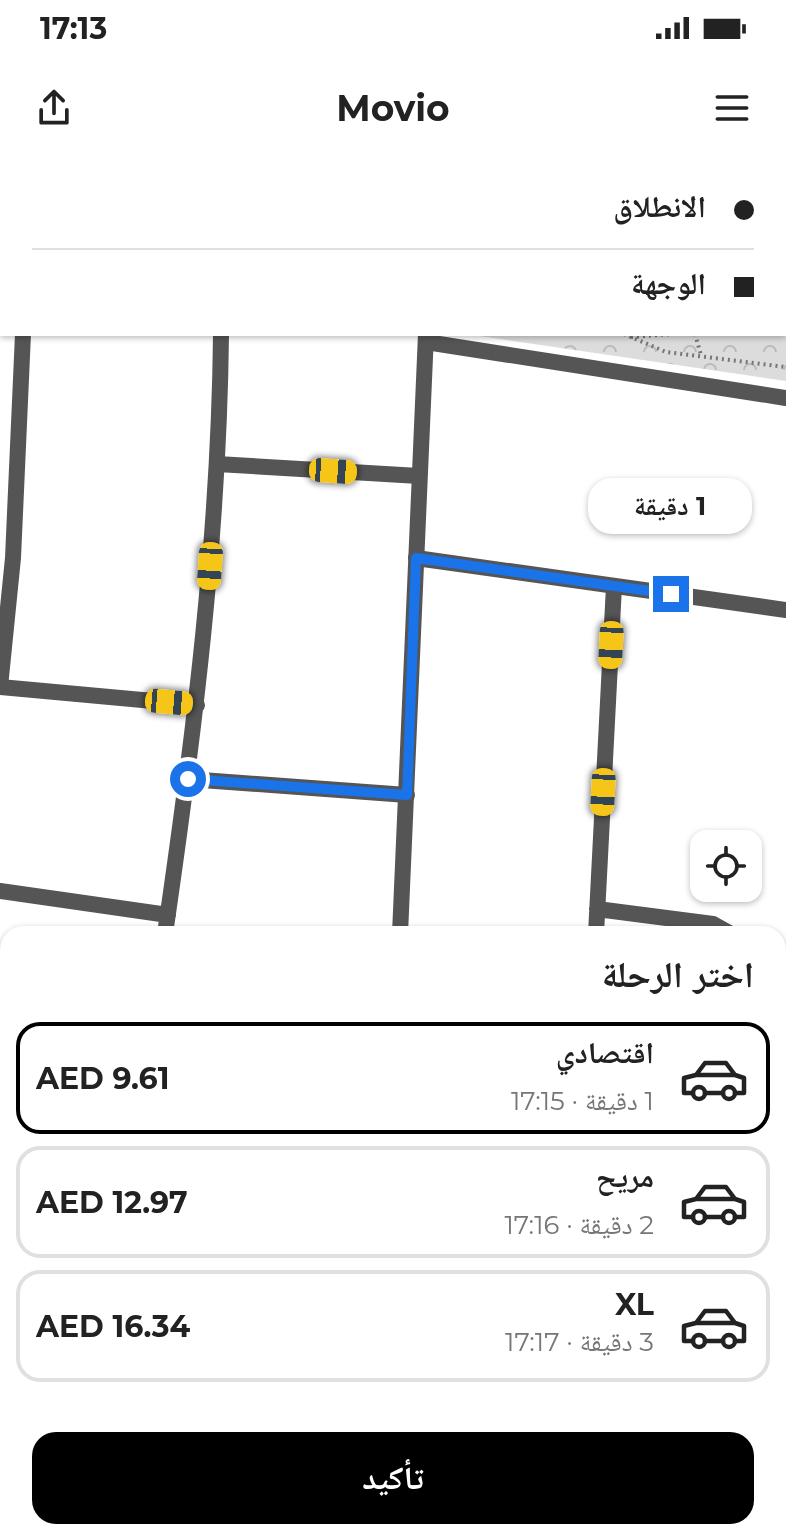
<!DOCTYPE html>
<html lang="ar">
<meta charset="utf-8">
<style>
:root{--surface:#fff;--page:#f2f2f2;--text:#222;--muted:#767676;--line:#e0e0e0;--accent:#000}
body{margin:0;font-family:Montserrat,"Noto Naskh Arabic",sans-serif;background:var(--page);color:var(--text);direction:rtl;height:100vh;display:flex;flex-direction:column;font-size:30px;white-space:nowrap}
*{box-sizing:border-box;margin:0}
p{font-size:26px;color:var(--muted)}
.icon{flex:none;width:44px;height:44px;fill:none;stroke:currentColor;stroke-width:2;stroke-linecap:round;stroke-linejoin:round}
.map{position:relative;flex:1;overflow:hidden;direction:ltr}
.drawer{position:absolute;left:0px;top:766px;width:786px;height:614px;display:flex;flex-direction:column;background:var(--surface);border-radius:24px 24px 0 0;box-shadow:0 2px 6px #0004;direction:rtl}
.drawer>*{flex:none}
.guide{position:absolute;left:0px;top:0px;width:786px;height:176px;box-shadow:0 2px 6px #0004;direction:rtl;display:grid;align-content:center;height:176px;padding:0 32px;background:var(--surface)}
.buttons{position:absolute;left:690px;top:670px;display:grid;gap:16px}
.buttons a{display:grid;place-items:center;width:72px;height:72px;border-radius:16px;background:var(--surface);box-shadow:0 2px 6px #0004;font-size:40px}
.end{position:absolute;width:36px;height:36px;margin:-18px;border:10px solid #1a73e8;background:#fff;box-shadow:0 0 0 4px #fff}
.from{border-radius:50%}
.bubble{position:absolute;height:56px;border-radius:24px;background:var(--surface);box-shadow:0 2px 6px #0004;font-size:26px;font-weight:700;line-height:56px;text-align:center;direction:rtl}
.car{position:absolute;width:24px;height:48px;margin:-24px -12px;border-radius:10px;box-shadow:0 0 6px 2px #0007;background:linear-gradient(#f5c518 24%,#345 0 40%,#f5c518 0 76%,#345 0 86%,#f5c518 0)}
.guide b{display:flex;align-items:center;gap:28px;height:76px;font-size:30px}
.guide b+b{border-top:2px solid var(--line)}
.guide i{width:20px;height:20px;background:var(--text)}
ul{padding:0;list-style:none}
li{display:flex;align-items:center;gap:24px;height:112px;margin:0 16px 12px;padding:0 16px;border:4px solid var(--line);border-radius:24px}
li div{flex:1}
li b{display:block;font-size:30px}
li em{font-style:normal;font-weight:700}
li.selected{border-color:var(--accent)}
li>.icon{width:72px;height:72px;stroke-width:1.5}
h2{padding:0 32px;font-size:36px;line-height:96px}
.cta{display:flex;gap:16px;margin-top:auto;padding:16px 32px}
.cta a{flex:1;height:92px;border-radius:24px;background:var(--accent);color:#fff;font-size:32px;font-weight:700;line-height:92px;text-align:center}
.status{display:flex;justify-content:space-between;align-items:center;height:56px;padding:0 40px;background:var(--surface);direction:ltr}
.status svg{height:22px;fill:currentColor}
header{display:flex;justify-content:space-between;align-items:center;height:104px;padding:0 32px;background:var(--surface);font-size:36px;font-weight:700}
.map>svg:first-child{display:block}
.park{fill:url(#park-crowns)}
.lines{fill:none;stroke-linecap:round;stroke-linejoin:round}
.path{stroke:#777;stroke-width:4;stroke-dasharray:2 4;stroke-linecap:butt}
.minor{stroke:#555;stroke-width:16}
.tertiary{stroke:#555;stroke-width:16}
.route{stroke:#1a73e8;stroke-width:10}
</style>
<div class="status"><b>17:13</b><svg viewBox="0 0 49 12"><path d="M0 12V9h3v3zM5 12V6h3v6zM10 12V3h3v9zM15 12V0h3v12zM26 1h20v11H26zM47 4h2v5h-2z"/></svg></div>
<header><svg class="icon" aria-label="menu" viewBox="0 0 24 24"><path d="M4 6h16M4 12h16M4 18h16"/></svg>Movio<svg class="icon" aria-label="share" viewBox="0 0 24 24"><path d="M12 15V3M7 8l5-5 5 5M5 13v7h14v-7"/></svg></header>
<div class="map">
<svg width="786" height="1379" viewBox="0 0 786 1379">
<defs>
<pattern id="park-crowns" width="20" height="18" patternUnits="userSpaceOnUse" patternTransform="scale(2)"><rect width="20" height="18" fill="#dcdcdc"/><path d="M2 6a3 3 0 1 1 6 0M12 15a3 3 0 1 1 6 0" fill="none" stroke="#bbb"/></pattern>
</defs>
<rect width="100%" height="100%" fill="#fff"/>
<path class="park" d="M460 0H786V221L466 174H784V2Z"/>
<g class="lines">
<path class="path" d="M598 0 600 2
M513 2V0
M521 2 523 0
M784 134H786
M784 168H786
M624 174 666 192 786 207
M695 174 701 195
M631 177 673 174"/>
<path class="minor" d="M225 2V0
M0 124H2
M426 182 786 238
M217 304 419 316
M416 398 786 450
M0 527 13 398 23 174
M0 527 197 545
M188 619 407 635
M0 731 168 755
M597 749 713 764 731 774
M165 774C194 575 219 376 221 174
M596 774 614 426
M778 802 786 805
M0 944 8 945
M0 1188H8
M778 1276 786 1274
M720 1372V1379
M185 1379 186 1372
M495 1379 497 1372"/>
<path class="tertiary" d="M434 2V0
M400 774 426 174
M310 1379 312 1372"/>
</g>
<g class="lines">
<path class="route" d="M188 619 407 635 416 398 671 434"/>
</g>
</svg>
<div class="buttons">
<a><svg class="icon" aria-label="locate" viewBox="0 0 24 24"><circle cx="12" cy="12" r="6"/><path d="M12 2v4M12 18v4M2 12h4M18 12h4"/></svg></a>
</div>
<i class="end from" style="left:188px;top:619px"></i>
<i class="end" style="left:671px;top:434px"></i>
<div class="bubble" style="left:588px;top:318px;width:164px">1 دقيقة</div>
<i class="car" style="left:333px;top:311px;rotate:94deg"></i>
<i class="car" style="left:210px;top:406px;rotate:184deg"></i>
<i class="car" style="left:611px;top:485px;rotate:183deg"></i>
<i class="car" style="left:169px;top:542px;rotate:95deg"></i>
<i class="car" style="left:603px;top:632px;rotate:183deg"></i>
<div class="guide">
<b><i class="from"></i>الانطلاق</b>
<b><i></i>الوجهة</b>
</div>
<section class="drawer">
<h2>اختر الرحلة</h2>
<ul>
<li class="selected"><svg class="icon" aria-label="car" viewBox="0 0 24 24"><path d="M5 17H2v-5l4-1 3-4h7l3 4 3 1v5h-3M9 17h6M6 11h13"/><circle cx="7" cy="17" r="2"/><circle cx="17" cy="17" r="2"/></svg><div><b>اقتصادي</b><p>1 دقيقة · 17:15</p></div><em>AED 9.61</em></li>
<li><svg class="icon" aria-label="car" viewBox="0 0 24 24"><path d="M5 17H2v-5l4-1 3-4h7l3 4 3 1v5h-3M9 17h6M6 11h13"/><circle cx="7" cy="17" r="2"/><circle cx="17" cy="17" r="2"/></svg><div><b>مريح</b><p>2 دقيقة · 17:16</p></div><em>AED 12.97</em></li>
<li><svg class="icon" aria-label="car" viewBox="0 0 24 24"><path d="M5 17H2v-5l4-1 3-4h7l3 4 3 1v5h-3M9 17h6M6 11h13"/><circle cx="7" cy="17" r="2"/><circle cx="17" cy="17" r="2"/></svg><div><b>XL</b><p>3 دقيقة · 17:17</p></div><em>AED 16.34</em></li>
</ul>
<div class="cta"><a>تأكيد</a></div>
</section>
</div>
